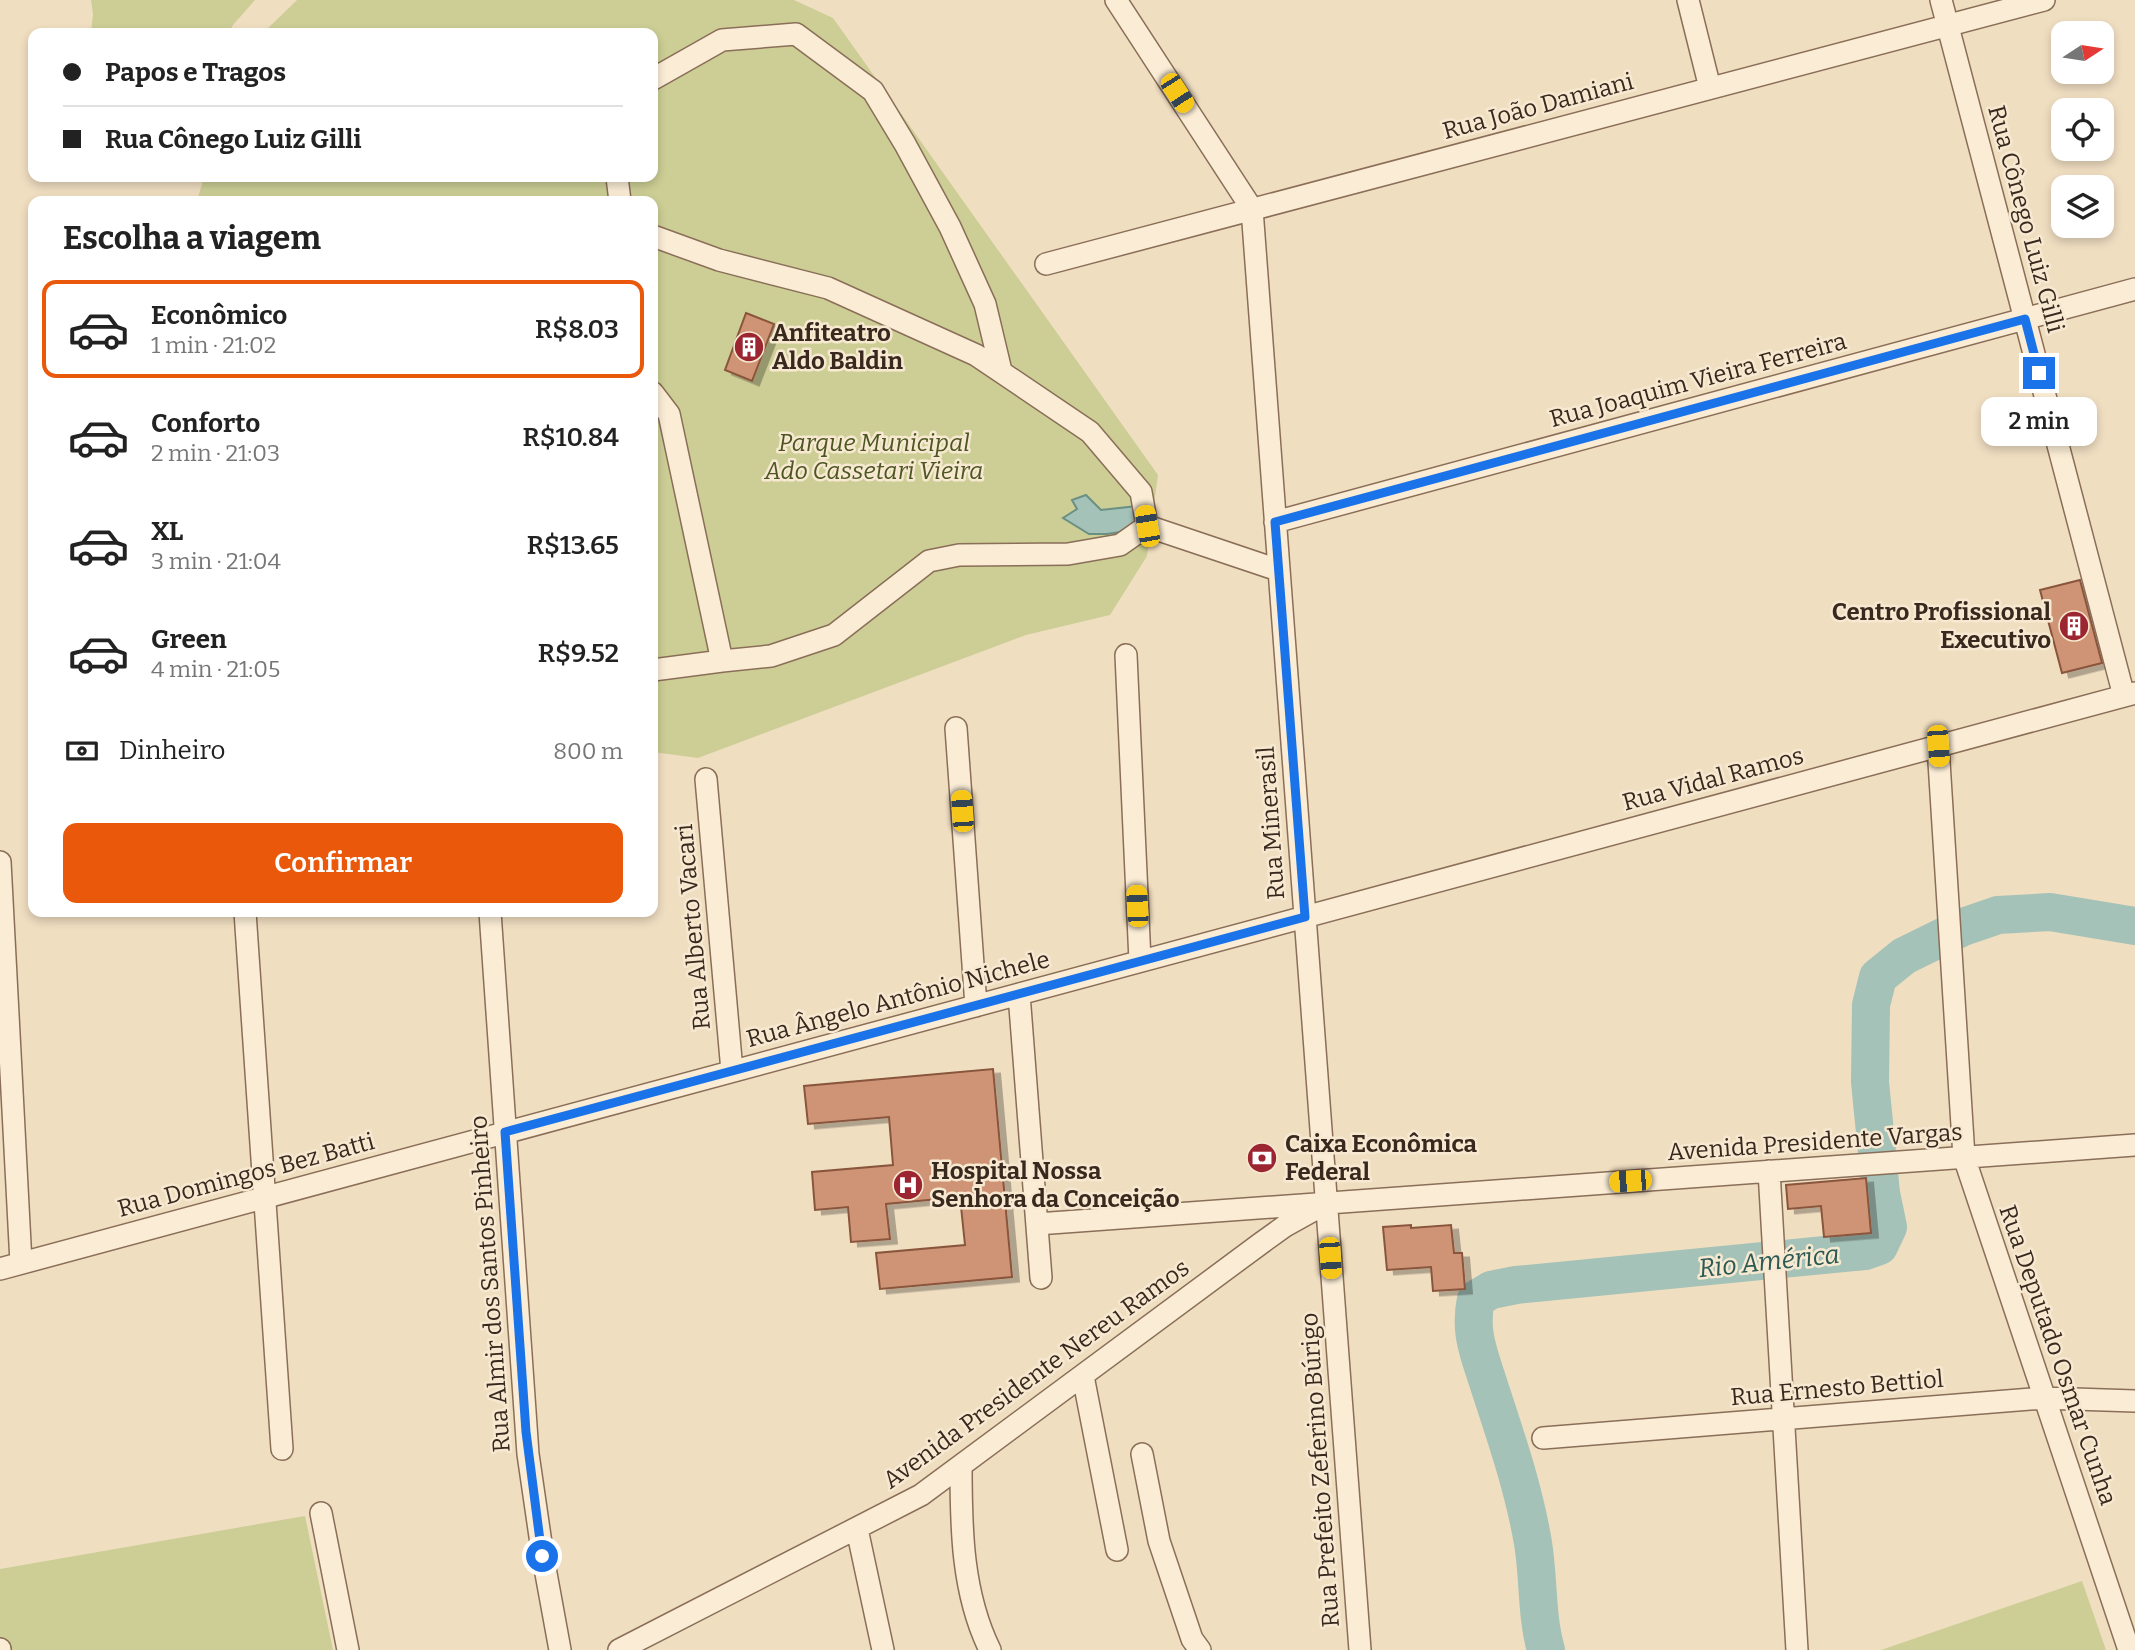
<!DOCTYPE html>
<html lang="pt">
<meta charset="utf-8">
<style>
:root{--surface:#fff;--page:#f2f2f2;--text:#222;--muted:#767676;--line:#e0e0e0;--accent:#ea580c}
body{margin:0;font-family:Bitter,serif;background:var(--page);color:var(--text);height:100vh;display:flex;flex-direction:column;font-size:26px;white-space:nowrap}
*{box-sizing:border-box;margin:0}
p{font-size:23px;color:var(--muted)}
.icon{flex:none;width:38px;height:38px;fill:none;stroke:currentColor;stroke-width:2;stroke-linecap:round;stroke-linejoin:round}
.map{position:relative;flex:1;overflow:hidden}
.sheet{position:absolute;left:28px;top:196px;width:630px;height:721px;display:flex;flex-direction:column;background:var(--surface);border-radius:14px;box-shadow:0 4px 10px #0003}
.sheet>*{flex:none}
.banner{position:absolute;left:28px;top:28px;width:630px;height:154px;border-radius:14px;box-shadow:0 4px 10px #0003;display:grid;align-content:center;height:154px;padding:0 35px;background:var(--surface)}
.needle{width:46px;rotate:78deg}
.fabs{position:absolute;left:2051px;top:21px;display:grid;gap:14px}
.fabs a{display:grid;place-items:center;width:63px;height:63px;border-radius:14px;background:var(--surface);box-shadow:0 4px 10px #0003;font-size:35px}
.end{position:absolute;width:32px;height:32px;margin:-16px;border:9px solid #1a73e8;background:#fff;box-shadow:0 0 0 4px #fff}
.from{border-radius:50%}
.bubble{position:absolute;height:49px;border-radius:14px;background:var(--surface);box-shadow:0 4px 10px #0003;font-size:23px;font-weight:600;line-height:49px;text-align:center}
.car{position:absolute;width:21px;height:42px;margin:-21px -10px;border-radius:9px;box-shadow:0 0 5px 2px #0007;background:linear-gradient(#f5c518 24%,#345 0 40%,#f5c518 0 76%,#345 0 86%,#f5c518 0)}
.banner b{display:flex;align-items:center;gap:24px;height:66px;font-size:26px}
.banner b+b{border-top:2px solid var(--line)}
.banner i{width:18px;height:18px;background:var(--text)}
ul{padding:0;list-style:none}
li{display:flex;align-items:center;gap:21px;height:98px;margin:0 14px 10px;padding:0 21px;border:4px solid transparent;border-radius:14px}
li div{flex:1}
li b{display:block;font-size:26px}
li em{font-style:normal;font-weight:600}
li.active{border-color:var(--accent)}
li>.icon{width:63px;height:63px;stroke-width:1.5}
h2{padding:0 35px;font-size:32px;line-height:84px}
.pay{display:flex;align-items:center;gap:18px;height:77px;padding:0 35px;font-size:26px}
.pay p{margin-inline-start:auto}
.cta{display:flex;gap:14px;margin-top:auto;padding:14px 35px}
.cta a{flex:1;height:80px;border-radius:14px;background:var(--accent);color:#fff;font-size:28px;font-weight:600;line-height:80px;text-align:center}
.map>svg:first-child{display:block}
.green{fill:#ccce95}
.water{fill:#a4c2b7;stroke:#6a9084;stroke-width:2}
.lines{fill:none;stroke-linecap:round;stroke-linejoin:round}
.river{stroke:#a4c2b7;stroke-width:38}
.building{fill:#cf9475;stroke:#8a553d;stroke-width:2;filter:url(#shadow)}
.minor-casing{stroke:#8a6e58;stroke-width:24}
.minor{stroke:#faecd5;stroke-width:21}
.route{stroke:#1a73e8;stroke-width:9}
.labels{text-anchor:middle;stroke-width:5;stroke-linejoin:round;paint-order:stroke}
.street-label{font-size:24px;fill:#39281d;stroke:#f7e9d1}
.poi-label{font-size:24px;font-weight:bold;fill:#39281d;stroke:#f7e9d1;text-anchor:start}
.park-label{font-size:24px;font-style:italic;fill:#4d5622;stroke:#f7e9d1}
.water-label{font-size:26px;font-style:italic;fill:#2b5953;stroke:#f7e9d1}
</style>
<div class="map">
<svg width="2135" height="1650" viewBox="0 0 2135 1650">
<defs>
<filter id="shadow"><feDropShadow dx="7" dy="4.5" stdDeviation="0" flood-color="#0004"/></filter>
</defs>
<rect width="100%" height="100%" fill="#f0dec1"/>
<path class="green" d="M91 0H255L233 25 229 33H91L93 14Z
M297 0H794L833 18 1158 475 1147 556 1110 615 1026 635 698 758 653 752V201H197L204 177H653V33H263Z
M305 1516 333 1650H0V1569Z
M2082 1581 2106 1650H1881Z"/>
<path class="water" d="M1086 495 1101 510 1138 506 1134 530 1107 534H1089L1063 518 1077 509 1072 500Z"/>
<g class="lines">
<path class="river" d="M1546 1650C1536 1615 1539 1579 1533 1543 1523 1484 1503 1429 1485 1373 1476 1346 1470 1327 1476 1299L1491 1290 1516 1285 1865 1251 1879 1246 1888 1227 1881 1193 1870 1082 1871 1005 1878 977 1904 956 1963 927 1998 915 2050 912 2135 926"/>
</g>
<path class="building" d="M746 313 774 324 752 381 725 370Z
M2080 580 2102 663 2062 673 2040 590Z
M993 1069 1012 1277 880 1289 876 1253 965 1245 960 1197 886 1204 890 1239 851 1242 848 1207 815 1210 812 1172 893 1165 889 1117 808 1124 804 1086Z
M1866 1178 1871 1233 1824 1237 1821 1206 1788 1209 1786 1185Z
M1411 1225V1228L1451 1225 1454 1253H1462L1465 1289 1433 1291 1431 1267 1387 1270 1383 1227Z"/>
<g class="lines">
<g class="minor-casing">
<path id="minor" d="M1116 0 1252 209 1360 1650
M1688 0 1710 88
M1941 0 2124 696
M653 79 722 40 796 34 873 91 905 144 950 227 985 304 1001 371
M617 177 620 201
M653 236 719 260 828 288 976 355 1090 432 1141 492 1147 526 1278 570
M1046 264 2044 0
M653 393 669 414 722 661
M1275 522 2135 289
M1126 655 1140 961
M653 670 722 661 771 656 834 635 929 561 959 555 1068 554 1120 545 1147 526
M956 728 976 1006
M1938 746 1964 1157 2129 1650
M706 779 732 1071
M0 862 21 1263
M245 912 282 1449
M490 912 528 1454 543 1557 560 1650
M1019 994 1041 1278
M1769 1171 1797 1650
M1037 1224 2135 1145
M0 1269 2135 693
M1083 1376 1117 1550
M1543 1438 2044 1398 2135 1401
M1142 1454 1159 1541 1192 1639 1200 1650
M961 1466C961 1529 962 1593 990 1650
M321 1513 348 1650
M857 1529 883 1650
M0 1649V1650
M619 1650 921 1495 1260 1244 1285 1226 1321 1206"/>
</g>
<use href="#minor" class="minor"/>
</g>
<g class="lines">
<path class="route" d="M542 1556 526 1432 505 1132 1305 917 1275 522 2025 319 2039 373"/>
</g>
<defs>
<g id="building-disc" transform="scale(1.575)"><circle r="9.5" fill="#9b2530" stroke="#f7e9d1"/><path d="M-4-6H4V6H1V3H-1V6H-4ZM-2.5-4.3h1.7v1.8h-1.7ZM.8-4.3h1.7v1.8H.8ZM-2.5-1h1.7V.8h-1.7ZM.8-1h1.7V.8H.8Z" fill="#fff"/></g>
<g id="bank-disc" transform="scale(1.575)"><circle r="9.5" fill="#9b2530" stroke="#f7e9d1"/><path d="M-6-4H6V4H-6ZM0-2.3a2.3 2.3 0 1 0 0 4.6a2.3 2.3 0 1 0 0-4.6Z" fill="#fff"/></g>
<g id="hospital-disc" transform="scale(1.575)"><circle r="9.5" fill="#9b2530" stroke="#f7e9d1"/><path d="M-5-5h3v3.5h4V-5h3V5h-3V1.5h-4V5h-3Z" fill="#fff"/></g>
</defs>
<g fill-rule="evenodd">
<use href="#building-disc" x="749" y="347"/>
<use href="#building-disc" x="2074" y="626"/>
<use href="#bank-disc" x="1262" y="1158"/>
<use href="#hospital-disc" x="908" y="1185"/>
</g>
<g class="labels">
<g class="street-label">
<text transform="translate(1538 106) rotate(-15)" y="8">Rua João Damiani</text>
<text transform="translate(2026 219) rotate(75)" y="8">Rua Cônego Luiz Gilli</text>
<text transform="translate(1698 380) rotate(-15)" y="8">Rua Joaquim Vieira Ferreira</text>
<text transform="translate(1713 779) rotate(-15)" y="8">Rua Vidal Ramos</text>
<text transform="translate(1271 823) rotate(-94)" y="8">Rua Minerasil</text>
<text transform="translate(693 927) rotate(-95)" y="8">Rua Alberto Vacari</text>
<text transform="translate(898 999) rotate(-15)" y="8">Rua Ângelo Antônio Nichele</text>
<text transform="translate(1815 1142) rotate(-4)" y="8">Avenida Presidente Vargas</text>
<text transform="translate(246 1175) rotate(-15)" y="8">Rua Domingos Bez Batti</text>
<text transform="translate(490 1284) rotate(-94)" y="8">Rua Almir dos Santos Pinheiro</text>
<text transform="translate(2058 1355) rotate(71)" y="8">Rua Deputado Osmar Cunha</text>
<text transform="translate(1036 1374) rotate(-36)" y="8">Avenida Presidente Nereu Ramos</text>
<text transform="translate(1837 1388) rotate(-5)" y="8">Rua Ernesto Bettiol</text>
<text transform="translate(1320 1470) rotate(-94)" y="8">Rua Prefeito Zeferino Búrigo</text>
</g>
<g class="poi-label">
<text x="772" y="341">Anfiteatro<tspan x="772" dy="28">Aldo Baldin</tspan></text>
<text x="2051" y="620" text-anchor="end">Centro Profissional<tspan x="2051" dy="28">Executivo</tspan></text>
<text x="1285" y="1152">Caixa Econômica<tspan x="1285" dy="28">Federal</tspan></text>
<text x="931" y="1179">Hospital Nossa<tspan x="931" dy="28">Senhora da Conceição</tspan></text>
</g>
<g class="park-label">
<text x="874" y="451">Parque Municipal<tspan x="874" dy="28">Ado Cassetari Vieira</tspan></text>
</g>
<g class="water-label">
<text transform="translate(1769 1261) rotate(-6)" y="9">Rio América</text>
</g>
</g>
</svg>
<div class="fabs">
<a><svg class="needle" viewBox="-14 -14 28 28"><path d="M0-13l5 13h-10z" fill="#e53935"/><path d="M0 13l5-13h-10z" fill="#767676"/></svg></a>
<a><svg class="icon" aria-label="locate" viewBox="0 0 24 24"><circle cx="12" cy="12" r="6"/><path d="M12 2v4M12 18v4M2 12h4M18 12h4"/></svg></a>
<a><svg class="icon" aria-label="layers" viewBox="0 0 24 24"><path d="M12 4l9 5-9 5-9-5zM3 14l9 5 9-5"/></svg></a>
</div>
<i class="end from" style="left:542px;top:1556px"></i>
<i class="end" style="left:2039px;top:373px"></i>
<div class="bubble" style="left:1981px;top:397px;width:116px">2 min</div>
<i class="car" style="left:1177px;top:93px;rotate:147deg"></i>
<i class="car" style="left:1147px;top:526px;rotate:350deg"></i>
<i class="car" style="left:1938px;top:746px;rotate:176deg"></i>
<i class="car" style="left:962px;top:811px;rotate:356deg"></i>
<i class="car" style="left:1137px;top:906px;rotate:357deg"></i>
<i class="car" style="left:1630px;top:1181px;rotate:266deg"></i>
<i class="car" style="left:1330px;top:1258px;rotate:176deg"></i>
<div class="banner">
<b><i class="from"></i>Papos e Tragos</b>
<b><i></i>Rua Cônego Luiz Gilli</b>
</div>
<section class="sheet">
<h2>Escolha a viagem</h2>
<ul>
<li class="active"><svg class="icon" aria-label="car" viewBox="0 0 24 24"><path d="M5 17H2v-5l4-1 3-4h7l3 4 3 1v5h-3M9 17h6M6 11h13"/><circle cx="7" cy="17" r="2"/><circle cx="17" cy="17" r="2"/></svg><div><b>Econômico</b><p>1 min · 21:02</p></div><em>R$8.03</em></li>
<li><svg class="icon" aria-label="car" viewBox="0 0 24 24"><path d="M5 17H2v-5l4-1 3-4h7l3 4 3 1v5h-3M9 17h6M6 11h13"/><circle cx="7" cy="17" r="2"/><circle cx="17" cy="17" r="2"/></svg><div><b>Conforto</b><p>2 min · 21:03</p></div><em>R$10.84</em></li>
<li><svg class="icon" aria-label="car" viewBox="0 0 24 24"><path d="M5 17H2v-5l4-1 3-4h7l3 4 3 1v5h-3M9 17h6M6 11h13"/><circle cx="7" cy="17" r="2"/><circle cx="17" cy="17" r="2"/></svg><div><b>XL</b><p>3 min · 21:04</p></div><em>R$13.65</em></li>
<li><svg class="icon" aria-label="car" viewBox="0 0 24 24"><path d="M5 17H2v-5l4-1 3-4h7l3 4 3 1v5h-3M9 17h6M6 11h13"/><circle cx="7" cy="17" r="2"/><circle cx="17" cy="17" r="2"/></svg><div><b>Green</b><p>4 min · 21:05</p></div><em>R$9.52</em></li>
</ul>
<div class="pay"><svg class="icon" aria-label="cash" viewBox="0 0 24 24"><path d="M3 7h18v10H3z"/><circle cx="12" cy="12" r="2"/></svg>Dinheiro<p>800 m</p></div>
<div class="cta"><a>Confirmar</a></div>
</section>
</div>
